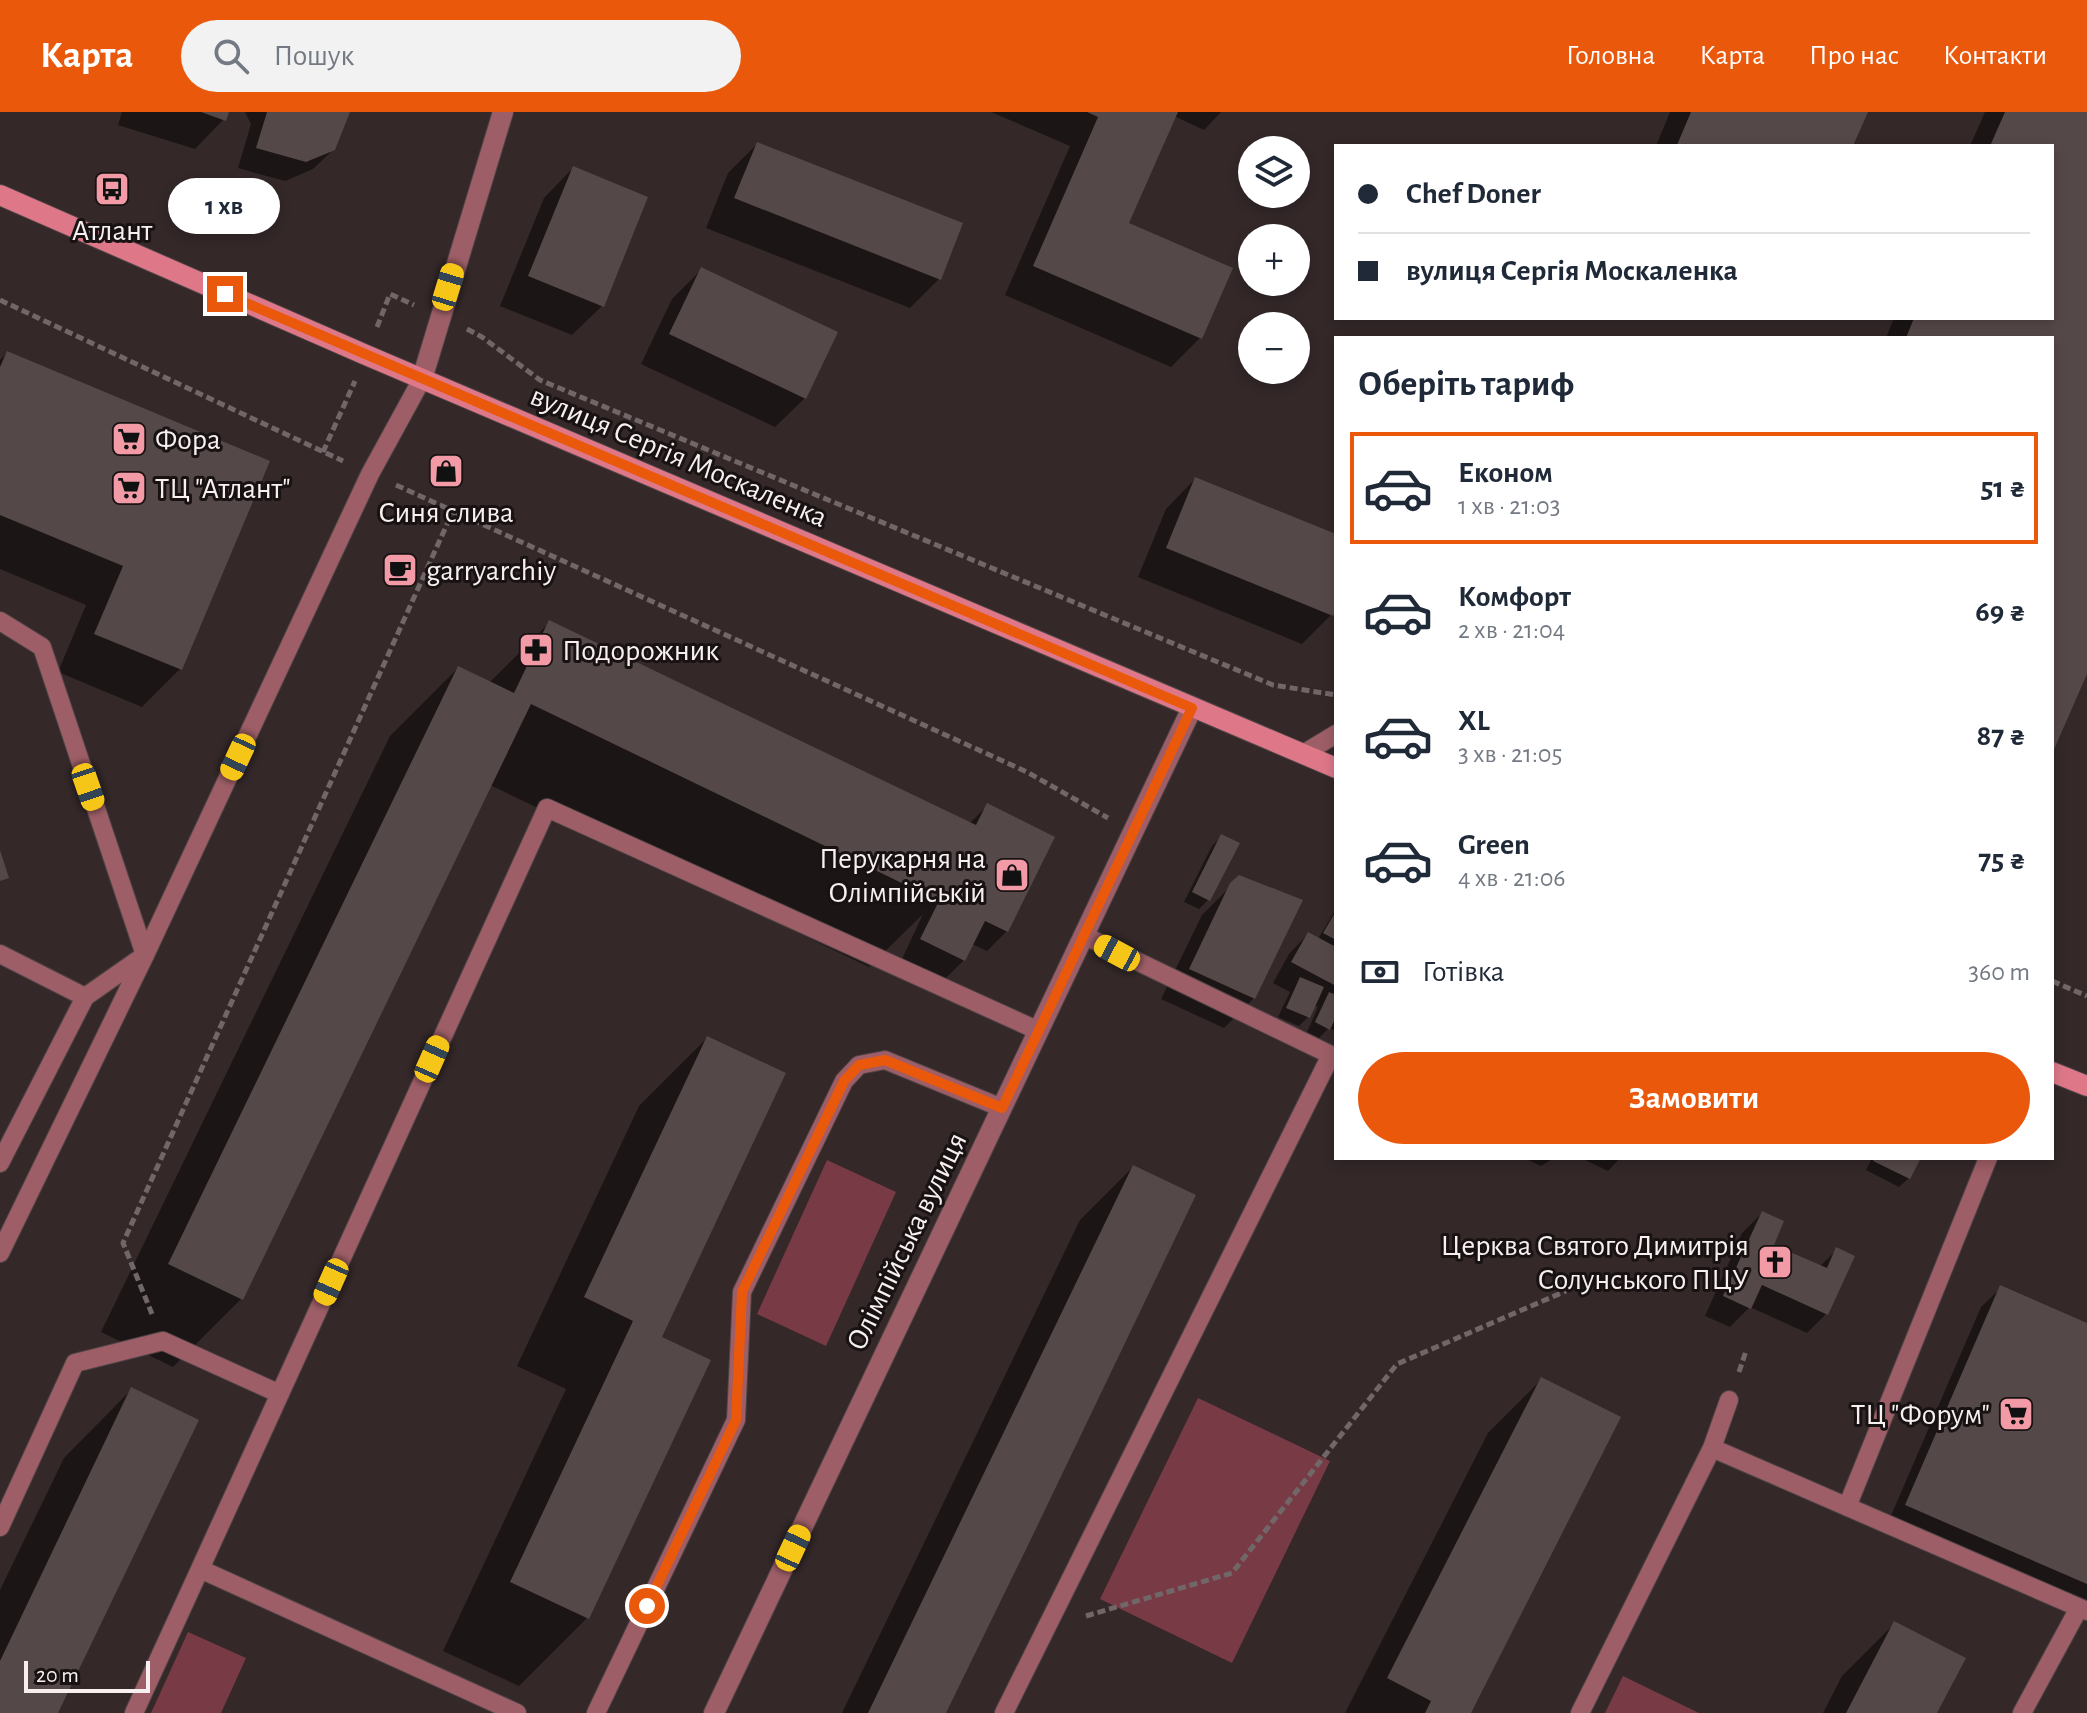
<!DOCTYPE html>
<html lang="uk">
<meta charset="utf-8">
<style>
:root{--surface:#fff;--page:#f2f2f3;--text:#1f2937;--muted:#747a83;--line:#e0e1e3;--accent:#ea580c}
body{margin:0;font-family:"Alegreya Sans",sans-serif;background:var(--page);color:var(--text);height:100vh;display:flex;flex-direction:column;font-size:30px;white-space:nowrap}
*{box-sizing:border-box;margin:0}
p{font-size:26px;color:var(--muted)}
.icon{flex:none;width:44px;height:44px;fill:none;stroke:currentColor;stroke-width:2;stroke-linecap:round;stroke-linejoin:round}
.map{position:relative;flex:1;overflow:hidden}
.drawer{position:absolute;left:1334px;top:224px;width:720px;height:824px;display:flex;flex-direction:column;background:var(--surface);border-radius:0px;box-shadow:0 4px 12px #0003}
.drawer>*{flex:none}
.guide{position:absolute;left:1334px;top:32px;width:720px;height:176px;border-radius:0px;box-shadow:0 4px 12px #0003;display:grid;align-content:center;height:176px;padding:0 24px;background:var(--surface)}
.tools{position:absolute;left:1238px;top:24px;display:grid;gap:16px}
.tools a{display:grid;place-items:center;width:72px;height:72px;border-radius:50%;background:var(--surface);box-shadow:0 4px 12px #0003;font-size:40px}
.scale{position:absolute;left:24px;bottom:20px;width:126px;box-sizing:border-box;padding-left:8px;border:4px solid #f7eff0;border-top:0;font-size:22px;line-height:28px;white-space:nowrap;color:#f7eff0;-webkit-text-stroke:6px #181213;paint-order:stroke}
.end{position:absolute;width:36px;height:36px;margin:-18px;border:10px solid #ea580c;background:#fff;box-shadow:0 0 0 4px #fff}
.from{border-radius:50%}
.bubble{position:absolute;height:56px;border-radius:28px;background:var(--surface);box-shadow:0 4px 12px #0003;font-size:26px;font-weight:700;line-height:56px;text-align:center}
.car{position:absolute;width:24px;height:48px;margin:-24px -12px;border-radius:10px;box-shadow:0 0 6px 2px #0007;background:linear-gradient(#f5c518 24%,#345 0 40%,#f5c518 0 76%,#345 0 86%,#f5c518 0)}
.guide b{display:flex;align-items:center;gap:28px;height:76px;font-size:30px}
.guide b+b{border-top:2px solid var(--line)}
.guide i{width:20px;height:20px;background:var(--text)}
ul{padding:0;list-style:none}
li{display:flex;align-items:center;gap:24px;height:112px;margin:0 16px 12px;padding:0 8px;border:4px solid transparent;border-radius:0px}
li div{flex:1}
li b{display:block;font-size:30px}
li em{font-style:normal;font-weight:700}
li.active{border-color:var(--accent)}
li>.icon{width:72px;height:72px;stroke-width:1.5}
h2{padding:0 24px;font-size:36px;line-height:96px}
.pay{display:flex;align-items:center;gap:20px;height:88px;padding:0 24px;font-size:30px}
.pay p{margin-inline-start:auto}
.cta{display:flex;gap:16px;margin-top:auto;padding:16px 24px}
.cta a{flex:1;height:92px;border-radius:48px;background:var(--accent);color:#fff;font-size:32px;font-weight:700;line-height:92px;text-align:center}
header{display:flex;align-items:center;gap:48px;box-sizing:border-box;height:112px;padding:0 40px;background:var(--accent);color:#fff}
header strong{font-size:38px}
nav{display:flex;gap:44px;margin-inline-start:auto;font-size:28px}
.search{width:560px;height:72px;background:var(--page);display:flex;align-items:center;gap:20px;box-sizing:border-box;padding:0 28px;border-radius:44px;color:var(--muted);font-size:30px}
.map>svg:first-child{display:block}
.green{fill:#783b45}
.shadow{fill:#0007}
.building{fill:#554849}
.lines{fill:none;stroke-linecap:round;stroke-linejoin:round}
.lane-casing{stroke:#4f4445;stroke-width:20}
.street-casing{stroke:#4f4445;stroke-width:22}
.secondary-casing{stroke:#4f4445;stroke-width:22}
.path{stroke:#726768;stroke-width:5;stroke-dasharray:8 4;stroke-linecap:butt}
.lane{stroke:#9e5e67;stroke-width:18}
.street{stroke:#9e5e67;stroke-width:20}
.secondary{stroke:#de7889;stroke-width:20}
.route{stroke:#ea580c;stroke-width:10}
.labels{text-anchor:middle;stroke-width:6;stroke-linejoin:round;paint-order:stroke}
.poi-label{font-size:30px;fill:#f7eff0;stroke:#181213;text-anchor:start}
.street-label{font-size:30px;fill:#f7eff0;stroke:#181213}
</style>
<header>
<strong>Карта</strong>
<div class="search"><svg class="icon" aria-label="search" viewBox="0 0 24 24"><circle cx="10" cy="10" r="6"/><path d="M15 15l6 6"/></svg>Пошук</div>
<nav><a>Головна</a><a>Карта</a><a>Про нас</a><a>Контакти</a></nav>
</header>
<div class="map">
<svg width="2087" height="1601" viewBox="0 0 2087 1601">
<rect width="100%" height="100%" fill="#342829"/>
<path class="green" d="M827 1048 896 1080 826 1234 757 1202Z
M1198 1286 1330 1349 1232 1551 1100 1487Z
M188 1520 246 1546 221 1601H151Z
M1623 1564 1699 1601H1605Z"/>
<path class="shadow" d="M122 0H227L224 7 195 37 118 13Z
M245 0H348L334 37 313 57 285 69 238 56 251 12Z
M991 0H1221L1204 18 1174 4 1127 112 1200 226 1171 255 1005 183 1070 34Z
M1670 0H1866L1851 34H1656Z
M1985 0H2087V557L2052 637V226H1886L1894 206H2052V34H1970Z
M757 32 939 167 910 196 706 116 728 61Z
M573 56 602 194 572 223 500 194 544 86Z
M701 158 805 286 775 315 641 252 672 187Z
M7 241 180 557 142 595 58 560 86 493 0 457V248Z
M1195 367 1336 425V491L1331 503 1302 532 1138 465 1166 397Z
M550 510 969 712 987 694 1007 819 987 839 972 832 964 848 944 868 902 847 923 802 869 855 490 673 241 1187 173 1255 101 1220 390 624 458 556 489 571Z
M1222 724 1208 788 1199 797 1184 790 1212 734Z
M1232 773 1254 886 1224 916 1161 887 1202 803Z
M1336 797V879L1331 883 1336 886V919L1329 916 1319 926 1307 920 1318 895 1314 893 1308 905 1299 914 1278 905 1290 880 1273 871 1289 842 1308 822 1318 827Z
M707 926 659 1226 708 1249 587 1506 519 1574 443 1539 566 1277 517 1254 639 994Z
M1524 1046H1554L1541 1054Z
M1581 1046H1620L1608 1059Z
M1872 1046H1919L1909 1066 1899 1075 1866 1058Z
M1133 1055 943 1601H842L1080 1108Z
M1762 1101 1771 1134 1819 1155 1837 1138 1826 1202 1807 1221 1750 1195 1730 1215 1705 1204 1742 1121Z
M2001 1176 2087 1213V1499L1887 1413 1981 1195Z
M1541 1268 1468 1601H1345L1488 1321Z
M131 1278 56 1601H0V1478L64 1346Z
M1895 1511 1935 1601H1823L1842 1564Z"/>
<path class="building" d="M201 0H229L226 9Z
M267 0H350L335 38 306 50 256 36Z
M1087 0H1178L1129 111 1233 156 1202 227 1033 154 1098 5Z
M1691 0H1868L1853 34H1680L1677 33Z
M2005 0H2087V562L2052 642V226H1906L1914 206H2052V34H1990Z
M757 30 963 111 941 168 734 86Z
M573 54 648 85 604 195 528 164Z
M701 155 838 220 806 287 669 222Z
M7 239 270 349 182 558 94 522 123 454 0 403V255Z
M1195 365 1336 422V497L1333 504 1166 436Z
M549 508 976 713 987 691 1055 725 1008 820 985 809 965 849 920 827 939 789 531 592 243 1188 168 1152 458 554 514 581Z
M1221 722 1240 731 1210 789 1192 780Z
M0 738 9 766 0 769Z
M1239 763 1303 788 1255 887 1189 857 1230 771Z
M1336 799V828L1323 821Z
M1308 820 1336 835V874L1291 850Z
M1300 865 1324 875 1310 906 1286 896Z
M1329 880 1336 883V905L1330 918 1315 910Z
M707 924 786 961 662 1225 711 1248 589 1507 510 1470 633 1209 584 1185Z
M1875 1046H1921L1910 1067 1873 1049Z
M1133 1053 1196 1083 1031 1427 946 1601H868Z
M1762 1099 1784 1109 1774 1133 1827 1156 1836 1135 1855 1144 1828 1203 1762 1173 1751 1197 1723 1184Z
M2000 1173 2087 1211V1472L1905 1393Z
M1541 1265 1621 1305 1471 1601H1425L1431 1589 1387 1566Z
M131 1275 199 1308 58 1601H0V1549Z
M1894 1509 1966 1546 1937 1601H1846Z"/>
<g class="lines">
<g class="lane-casing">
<path id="lane" d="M0 509 42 535 145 843 85 885 0 1051
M1303 642 1336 622
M0 842 85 885
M0 1141 145 843 370 362 422 267
M1712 1336 2087 1499
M1847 1395 1988 1046
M0 1415 75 1251 163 1229 280 1282
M200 1457 547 696 1039 919
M134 1601 200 1457 517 1601
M596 1601 736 1308 742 1180 844 969 859 953 885 948 1002 996
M1004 1601 1331 943 1085 824
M1580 1601 1712 1336 1729 1288
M2022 1601 2079 1496"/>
</g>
<g class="street-casing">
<path id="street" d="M422 267 503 0
M714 1601 1192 596"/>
</g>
<g class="secondary-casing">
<path id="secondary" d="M0 83 366 243 1336 656
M2052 960 2087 974"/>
</g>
<path class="path" d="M0 188 343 349
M377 215 390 182 414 193
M467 217 482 225 540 268 1273 573 1336 583
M323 340 355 269
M396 373 1027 660 1108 706
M2052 869 2087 884
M152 1202 123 1131 453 399
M1739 1260 1746 1239
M1086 1504 1232 1461 1397 1252 1566 1179"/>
<use href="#lane" class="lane"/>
<use href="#street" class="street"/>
<use href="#secondary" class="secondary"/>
</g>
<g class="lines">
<path class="route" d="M225 182 1192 596 1002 996 885 948 859 953 844 969 742 1180 736 1308 647 1494"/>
</g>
<defs>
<g id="bus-square" transform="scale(1.8)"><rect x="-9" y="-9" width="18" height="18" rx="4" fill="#f39aa7" stroke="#181213"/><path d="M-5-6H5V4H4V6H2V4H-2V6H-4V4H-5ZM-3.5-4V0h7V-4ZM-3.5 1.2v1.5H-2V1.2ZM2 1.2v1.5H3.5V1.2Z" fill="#111"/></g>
<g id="supermarket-square" transform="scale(1.8)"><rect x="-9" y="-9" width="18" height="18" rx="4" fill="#f39aa7" stroke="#181213"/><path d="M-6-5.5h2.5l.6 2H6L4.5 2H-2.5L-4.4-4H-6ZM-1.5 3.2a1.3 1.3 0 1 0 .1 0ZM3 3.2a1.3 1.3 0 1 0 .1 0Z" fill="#111"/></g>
<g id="shop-square" transform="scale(1.8)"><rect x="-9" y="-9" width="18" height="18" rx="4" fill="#f39aa7" stroke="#181213"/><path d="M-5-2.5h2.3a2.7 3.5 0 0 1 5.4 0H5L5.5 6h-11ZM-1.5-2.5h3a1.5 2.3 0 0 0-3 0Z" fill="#111"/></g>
<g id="cafe-square" transform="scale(1.8)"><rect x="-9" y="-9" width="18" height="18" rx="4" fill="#f39aa7" stroke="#181213"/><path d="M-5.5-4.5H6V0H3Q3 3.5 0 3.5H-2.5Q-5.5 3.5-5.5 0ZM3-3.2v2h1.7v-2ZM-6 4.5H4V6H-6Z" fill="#111"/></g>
<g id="pharmacy-square" transform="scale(1.8)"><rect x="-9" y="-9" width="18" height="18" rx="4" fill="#f39aa7" stroke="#181213"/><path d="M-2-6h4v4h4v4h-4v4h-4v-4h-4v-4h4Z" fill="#111"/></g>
<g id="church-square" transform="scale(1.8)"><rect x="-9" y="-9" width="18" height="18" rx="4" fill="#f39aa7" stroke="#181213"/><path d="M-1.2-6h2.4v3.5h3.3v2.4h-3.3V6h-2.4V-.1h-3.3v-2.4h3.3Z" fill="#111"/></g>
</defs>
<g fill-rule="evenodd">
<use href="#bus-square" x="112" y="77"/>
<use href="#supermarket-square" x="129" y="327"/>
<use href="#shop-square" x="446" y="359"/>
<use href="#supermarket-square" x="129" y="376"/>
<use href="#cafe-square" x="400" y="458"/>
<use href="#pharmacy-square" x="536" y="538"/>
<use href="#shop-square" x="1012" y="763"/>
<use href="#church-square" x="1775" y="1150"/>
<use href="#supermarket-square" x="2016" y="1302"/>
</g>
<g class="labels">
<g class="poi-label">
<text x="112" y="128" text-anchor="middle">Атлант</text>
<text x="155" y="337">Фора</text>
<text x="155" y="386">ТЦ "Атлант"</text>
<text x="446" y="410" text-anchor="middle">Синя слива</text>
<text x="426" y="468">garryarchiy</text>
<text x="562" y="548">Подорожник</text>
<text x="986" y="756" text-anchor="end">Перукарня на<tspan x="986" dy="34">Олімпійській</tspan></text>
<text x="1749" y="1143" text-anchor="end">Церква Святого Димитрія<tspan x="1749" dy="34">Солунського ПЦУ</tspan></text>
<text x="1990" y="1312" text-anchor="end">ТЦ "Форум"</text>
</g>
<g class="street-label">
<text transform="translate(679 344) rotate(23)" y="10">вулиця Сергія Москаленка</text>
<text transform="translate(906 1129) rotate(-64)" y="10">Олімпійська вулиця</text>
</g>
</g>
</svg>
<div class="tools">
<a><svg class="icon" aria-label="layers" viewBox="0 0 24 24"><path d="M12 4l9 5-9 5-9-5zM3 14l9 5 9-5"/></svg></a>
<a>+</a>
<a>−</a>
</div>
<div class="scale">20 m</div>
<i class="end from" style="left:647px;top:1494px"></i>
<i class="end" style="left:225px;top:182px"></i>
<div class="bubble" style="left:168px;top:66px;width:112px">1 хв</div>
<i class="car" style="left:448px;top:175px;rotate:17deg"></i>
<i class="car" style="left:238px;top:645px;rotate:205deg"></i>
<i class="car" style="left:88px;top:675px;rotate:161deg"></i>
<i class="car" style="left:1117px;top:841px;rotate:298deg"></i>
<i class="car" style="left:432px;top:947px;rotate:24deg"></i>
<i class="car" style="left:331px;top:1170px;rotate:204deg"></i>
<i class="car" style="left:793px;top:1436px;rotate:25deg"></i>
<div class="guide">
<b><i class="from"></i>Chef Doner</b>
<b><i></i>вулиця Сергія Москаленка</b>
</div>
<section class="drawer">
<h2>Оберіть тариф</h2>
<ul>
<li class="active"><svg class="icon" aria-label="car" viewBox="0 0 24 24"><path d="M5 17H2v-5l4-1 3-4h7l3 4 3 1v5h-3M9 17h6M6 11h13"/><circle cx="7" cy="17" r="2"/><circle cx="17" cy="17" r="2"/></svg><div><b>Економ</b><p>1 хв · 21:03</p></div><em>51 ₴</em></li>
<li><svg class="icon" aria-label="car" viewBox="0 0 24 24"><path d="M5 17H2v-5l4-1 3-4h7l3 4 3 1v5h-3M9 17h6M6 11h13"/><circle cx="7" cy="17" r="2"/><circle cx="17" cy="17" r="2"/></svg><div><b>Комфорт</b><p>2 хв · 21:04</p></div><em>69 ₴</em></li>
<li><svg class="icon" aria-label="car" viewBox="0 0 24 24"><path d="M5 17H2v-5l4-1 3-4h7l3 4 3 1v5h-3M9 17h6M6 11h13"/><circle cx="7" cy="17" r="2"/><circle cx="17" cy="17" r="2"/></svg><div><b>XL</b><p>3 хв · 21:05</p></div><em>87 ₴</em></li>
<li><svg class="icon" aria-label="car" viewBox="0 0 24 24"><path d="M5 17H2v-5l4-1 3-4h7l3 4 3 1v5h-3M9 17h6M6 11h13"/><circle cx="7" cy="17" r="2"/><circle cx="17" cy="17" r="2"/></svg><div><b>Green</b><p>4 хв · 21:06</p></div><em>75 ₴</em></li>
</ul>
<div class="pay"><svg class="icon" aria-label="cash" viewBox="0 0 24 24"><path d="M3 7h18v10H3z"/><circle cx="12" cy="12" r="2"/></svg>Готівка<p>360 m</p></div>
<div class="cta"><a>Замовити</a></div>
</section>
</div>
